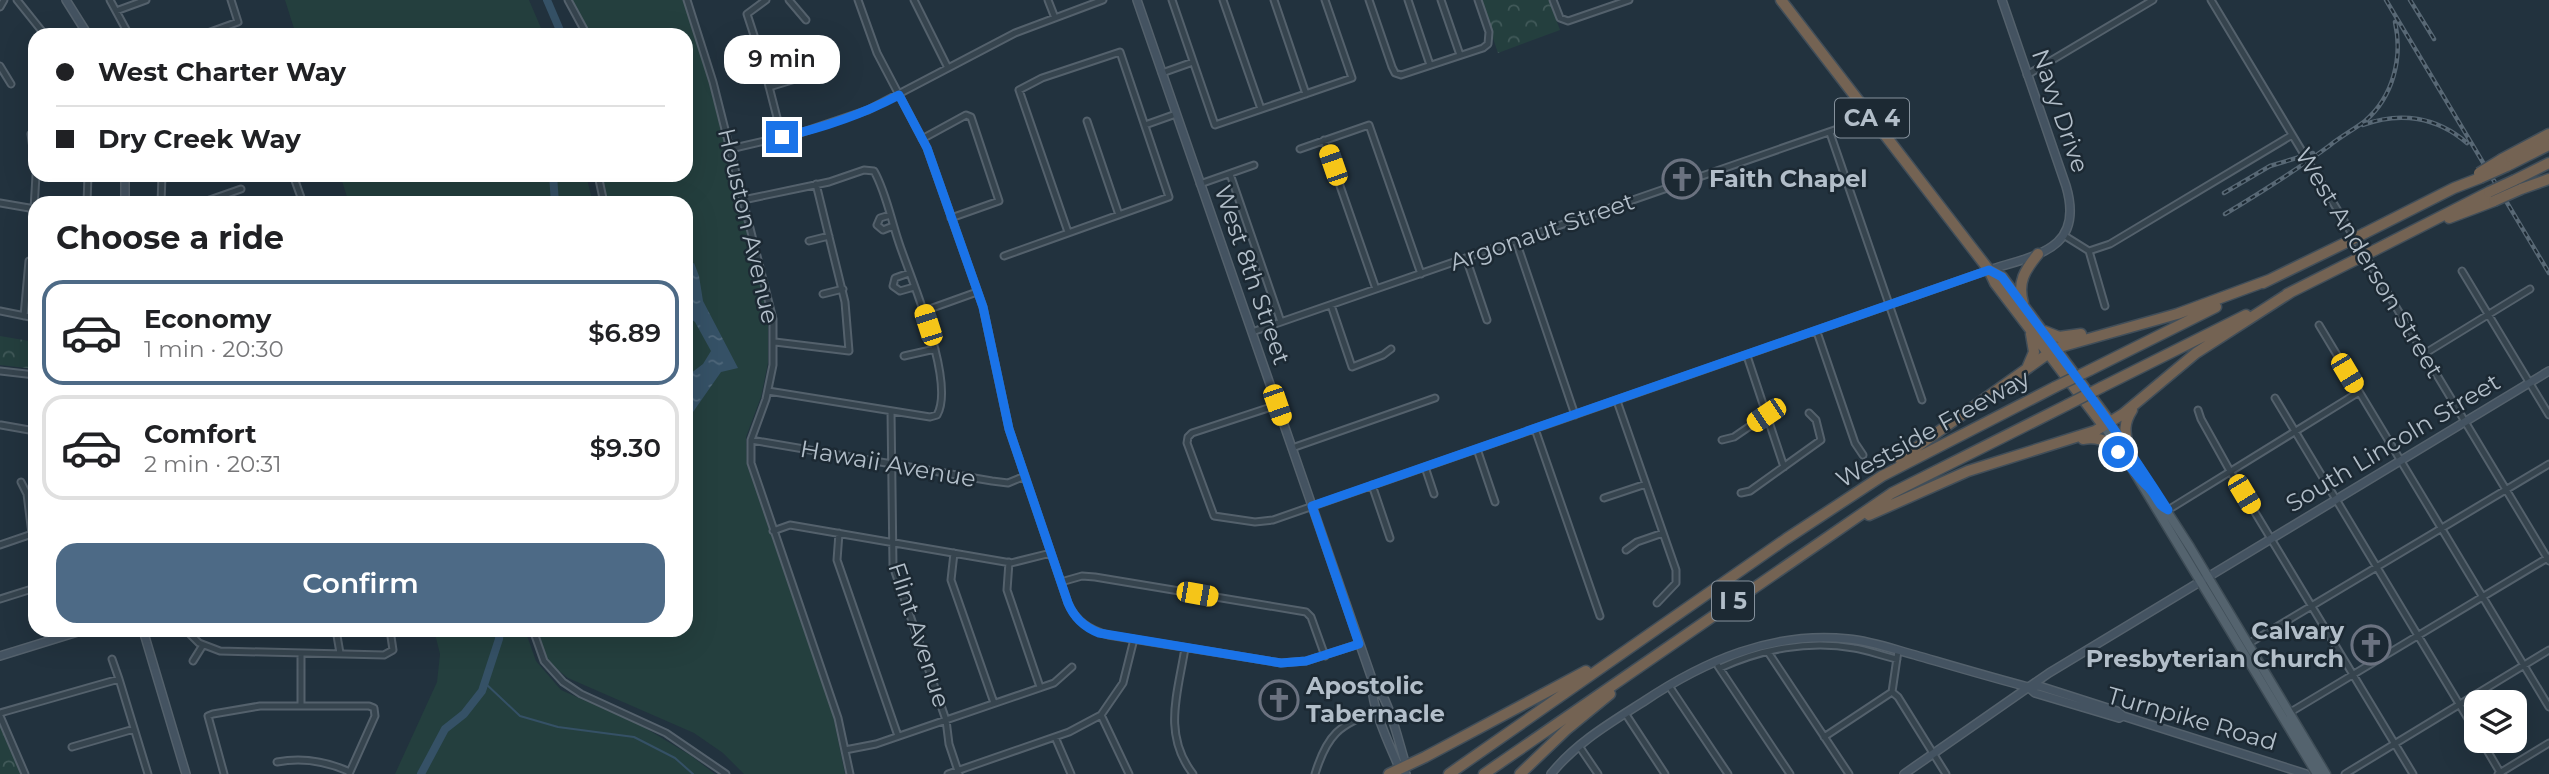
<!DOCTYPE html>
<meta charset="utf-8">
<style>
:root{--surface:#fff;--page:#f6f6f6;--text:#202124;--muted:#757577;--line:#e0e0e0;--accent:#4d6a86}
body{margin:0;font-family:Montserrat,sans-serif;background:var(--page);color:var(--text);height:100vh;display:flex;flex-direction:column;font-size:26px;white-space:nowrap}
*{box-sizing:border-box;margin:0}
p{font-size:23px;color:var(--muted)}
.icon{flex:none;width:38px;height:38px;fill:none;stroke:currentColor;stroke-width:2;stroke-linecap:round;stroke-linejoin:round}
.map{position:relative;flex:1;overflow:hidden}
.drawer{position:absolute;left:28px;top:196px;width:665px;height:441px;display:flex;flex-direction:column;background:var(--surface);border-radius:21px;box-shadow:0 7px 28px #0002}
.drawer>*{flex:none}
.guide{position:absolute;left:28px;top:28px;width:665px;height:154px;border-radius:21px;box-shadow:0 7px 28px #0002;display:grid;align-content:center;height:154px;padding:0 28px;background:var(--surface)}
.buttons{position:absolute;left:2464px;top:690px;display:grid;gap:14px}
.buttons a{display:grid;place-items:center;width:63px;height:63px;border-radius:14px;background:var(--surface);box-shadow:0 7px 28px #0002;font-size:35px}
.end{position:absolute;width:32px;height:32px;margin:-16px;border:9px solid #1a73e8;background:#fff;box-shadow:0 0 0 4px #fff}
.from{border-radius:50%}
.bubble{position:absolute;height:49px;border-radius:21px;background:var(--surface);box-shadow:0 7px 28px #0002;font-size:23px;font-weight:600;line-height:49px;text-align:center}
.car{position:absolute;width:21px;height:42px;margin:-21px -10px;border-radius:9px;box-shadow:0 0 5px 2px #0007;background:linear-gradient(#f5c518 24%,#345 0 40%,#f5c518 0 76%,#345 0 86%,#f5c518 0)}
.guide b{display:flex;align-items:center;gap:24px;height:66px;font-size:26px}
.guide b+b{border-top:2px solid var(--line)}
.guide i{width:18px;height:18px;background:var(--text)}
ul{padding:0;list-style:none}
li{display:flex;align-items:center;gap:21px;height:105px;margin:0 14px 10px;padding:0 14px;border:4px solid var(--line);border-radius:21px}
li div{flex:1}
li b{display:block;font-size:26px}
li em{font-style:normal;font-weight:600}
li.on{border-color:var(--accent)}
li>.icon{width:63px;height:63px;stroke-width:1.5}
h2{padding:0 28px;font-size:32px;line-height:84px}
.action{display:flex;gap:14px;margin-top:auto;padding:14px 28px}
.action a{flex:1;height:80px;border-radius:21px;background:var(--accent);color:#fff;font-size:28px;font-weight:600;line-height:80px;text-align:center}
.map>svg:first-child{display:block}
.grass{fill:#243f3e}
.park{fill:url(#park-crowns)}
.water{fill:url(#water-ripples)}
.lines{fill:none;stroke-linecap:round;stroke-linejoin:round}
.stream{stroke:#355166;stroke-width:2}
.river{stroke:#355166;stroke-width:8}
.street-casing{stroke:#54616c;stroke-width:9}
.secondary-casing{stroke:#54616c;stroke-width:10}
.primary-casing{stroke:#3f4d57;stroke-width:11}
.highway-casing{stroke:#414e59;stroke-width:13}
.street{stroke:#36444e;stroke-width:5}
.secondary{stroke:#445361;stroke-width:7}
.primary{stroke:#54636e;stroke-width:8}
.highway{stroke:#746353;stroke-width:10}
.rail-casing{stroke:#586875;stroke-width:4.5}
.rail{stroke:#1c2933;stroke-width:2;stroke-dasharray:5;stroke-linecap:butt}
.highway-bridge-casing{stroke:#414e59;stroke-width:13;stroke-linecap:butt}
.highway-bridge{stroke:#746353;stroke-width:10}
.route{stroke:#1a73e8;stroke-width:9}
.labels{text-anchor:middle;stroke-width:5;stroke-linejoin:round;paint-order:stroke}
.shield{fill:#1c2933;stroke:#85919c;stroke-width:2}
.shield-label{font-size:23px;font-weight:bold;fill:#b2bec9}
.street-label{font-size:24px;fill:#b2bec9;stroke:#1c2933}
.poi-label{font-size:24px;font-weight:bold;fill:#b2bec9;stroke:#1c2933;text-anchor:start}
</style>
<div class="map">
<svg width="2549" height="774" viewBox="0 0 2549 774">
<defs>
<pattern id="park-crowns" width="20" height="18" patternUnits="userSpaceOnUse" patternTransform="scale(1.75)"><rect width="20" height="18" fill="#243f3e"/><path d="M2 6a3 3 0 1 1 6 0M12 15a3 3 0 1 1 6 0" fill="none" stroke="#415959"/></pattern>
<pattern id="water-ripples" width="26" height="14" patternUnits="userSpaceOnUse" patternTransform="scale(1.75)"><rect width="26" height="14" fill="#355166"/><path d="M2 4q2-2 4 0t4 0M15 11q2-2 4 0t4 0" fill="none" stroke="#50687b"/></pattern>
</defs>
<rect width="100%" height="100%" fill="#22323e"/>
<path class="grass" d="M285 0H529L544 35H296Z
M572 0H684L708 79 768 316V363L761 397 746 437 747 465 833 715 845 774H744L723 753 694 733 568 678 548 662 537 630H686V203H608L602 175H686V35H589Z
M340 175H586L593 203H349Z
M434 630H525L536 661 561 690 642 726 690 755 715 774H395L437 682 440 654Z"/>
<path class="park" d="M1480 0H1549L1560 30 1498 53Z
M0 336 35 342V369L0 365Z
M0 726 21 774H0Z"/>
<path class="water" d="M694 263 699 276 703 301 738 368 721 372 686 422V377L703 364 711 351 695 322 686 315V298L692 294 689 265Z"/>
<g class="lines">
<path class="stream" d="M485 683 520 716 558 727 634 737 675 758 693 774"/>
<path class="river" d="M547 0 562 35
M553 175 555 203
M421 774 445 729 464 714 482 691 499 639 500 630"/>
<g class="street-casing">
<path id="street" d="M17 0 45 35
M110 0 129 35
M568 0 587 35
M687 0 713 82 773 319V365L766 399 751 440V463L838 718 850 774
M766 0 747 14 763 63 782 137
M789 0 806 20
M858 0 877 53 927 148 983 307 1009 429 1068 603C1076 621 1089 630 1108 635L1281 663 1306 661 1359 644
M914 0 948 68
M1048 0 1055 18
M1172 0 1215 125 1352 78 1325 0
M1223 0 1261 109
M1274 0 1306 94
M1369 0 1392 67 1395 73 1401 75 1483 48 1488 44 1489 32 1478 0
M1408 0 1430 65
M1441 0 1460 55
M1553 0 1560 18 1568 21 1629 0
M2211 0 2549 561
M0 7 4 0
M116 11 146 0
M202 35 238 22 231 0
M0 66 11 84
M1162 73 1193 62
M2027 75 2153 0
M769 87 825 70
M1087 121 1119 215
M1145 125 1176 114
M1830 133 1922 400
M31 134 35 164
M922 139 966 115 971 117 999 201 951 218
M1324 140 1376 289
M730 149 803 132 868 110 1015 33 1103 0
M1300 149 1369 125 1421 274
M1230 174 1281 322
M293 175 303 203
M598 175 604 203
M1200 184 1254 165
M743 200 829 182 864 170 874 171C886 192 891 220 899 243 911 279 956 382 937 415L930 417 768 391
M0 203 35 209
M87 203 88 175
M161 203 162 175
M201 203 241 189
M34 209 36 175
M890 215 880 218 877 225 883 230 893 226
M2065 236 2089 251
M809 241 829 236
M1516 241 1575 415
M2089 251 2110 244 2292 135
M2089 251 2105 306
M1004 256 1169 197 1120 52 1042 78 1019 90 1068 232
M1466 258 1487 320
M2462 271 2549 415
M909 273 895 278 893 286 900 291 914 287
M823 294 843 289
M1331 305 1352 367 1383 355 1391 349
M0 311 35 318
M924 311 977 292
M24 316 29 261
M2319 325 2549 707
M1252 332 1872 117
M1817 332 1855 443 1863 455
M775 342 849 351 845 302 816 184
M2424 354 2530 289
M904 356 935 349
M1747 356 1784 467
M0 371 35 375
M2275 398 2476 732
M1617 401 1676 570V583L1657 603
M1277 405 1192 433 1188 437 1187 443 1214 516 1255 522 1273 520 1989 270
M2198 410 2201 419 2230 471 2413 774
M891 411 893 566 946 720 949 744 959 774
M1 425 35 431
M1535 429 1600 616
M751 440 992 481 1008 483 1025 476
M1722 440 1734 437 1766 415
M1292 448 1435 398
M1477 449 1495 502
M1425 467 1434 494
M21 482 27 494 32 534
M1372 485 1390 538
M1741 493 1750 491 1821 440 1816 420 1809 413
M1604 498 1646 484
M2168 510 2359 392
M773 531 790 525 1011 563 1051 553
M839 533 837 560 898 736
M0 545 35 533
M1626 550 1637 542 1663 533
M954 553 951 580 994 703
M1009 562 1007 590 1040 687
M1061 582 1082 576 1095 577 1306 612 1311 617 1325 656
M0 599 35 588
M186 630 199 643 220 651 384 655 393 650 390 630
M336 630 340 653
M533 630 544 661 563 682 581 694 666 733 726 774
M2248 644 2549 464
M1185 648C1178 693 1162 734 1193 774
M1898 651 1892 692 1898 697 1946 774
M1768 652 1849 774
M112 659 119 679
M193 661 203 645
M1718 666 1790 774
M1720 668C1761 649 1809 640 1854 648 1868 650 1882 656 1897 659
M1669 686 1728 774
M301 706V653
M0 713 119 679 148 774
M1625 713 1665 774
M2289 713 2549 557
M1101 715 1129 774
M0 716 25 774
M1055 737 1071 774
M1824 737 1892 692
M2481 740 2501 774
M1579 746 1598 774
M72 747 134 729
M845 750 876 744 1054 683 1072 667
M277 762C303 757 326 761 350 772
M224 774 208 716 213 714 260 706H369L374 708 375 716 349 774
M948 774 1069 732 1101 715 1123 683 1134 639
M1315 774C1327 735 1339 724 1378 711
M2345 774 2549 650
M2498 774 2549 743"/>
</g>
<g class="secondary-casing">
<path id="secondary" d="M66 0 88 35
M1137 0 1373 682C1389 697 1398 740 1405 762L1403 768 1406 774
M125 203V175
M1989 270C2036 255 2085 250 2066 186L2002 0
M143 630 186 774
M0 656 84 630
M1373 682C1368 700 1390 746 1398 765L1403 768
M2032 687 2039 686 2117 711 2123 716
M1551 774C1576 743 1610 723 1643 702 1704 661 1773 631 1848 639 1871 641 1893 649 1915 655 1953 666 1990 677 2028 687L2035 693 2119 718 2123 716 2306 774
M1904 774 2049 673 2549 371"/>
</g>
<g class="primary-casing">
<path id="primary" d="M2109 421 2190 547 2326 774
M2103 425 2121 451
M2128 462 2317 774"/>
</g>
<g class="highway-casing">
<path id="highway" d="M1781 0 1989 270 1995 283 2103 425
M2502 159 2549 134
M2507 166 2549 145
M2515 180 2549 163
M2521 189 2549 179
M2449 218 2494 201
M2365 233 2454 188 2480 178
M2375 250 2489 192
M1989 270 2002 277 2109 421
M2263 283 2345 243
M2287 294 2355 260
M2023 303C2017 282 2025 270 2038 254
M2044 331 2059 337 2081 334
M2028 366 2034 352 2031 334
M2090 370 2216 307
M2102 387 2246 315
M2083 439C2108 435 2116 449 2131 466
M2128 448C2125 432 2123 424 2132 410
M1900 459 2056 348 2177 314 2269 280
M1869 515 1968 471 2095 431 2123 414 2196 353 2291 292
M1389 774 1425 757 1586 671
M1449 774 1786 539 1882 476 2055 387
M1484 774 1892 493 2067 405
M1520 774 1566 730 1610 694"/>
</g>
<use href="#street" class="street"/>
<use href="#secondary" class="secondary"/>
<use href="#primary" class="primary"/>
<use href="#highway" class="highway"/>
<g class="rail-casing">
<path id="rail" d="M2386 0 2549 273
M2410 0 2434 39
M2363 125C2400 111 2437 117 2467 143
M2224 193 2270 166 2313 153
M2225 214C2260 193 2295 171 2329 146 2340 137 2353 130 2365 121 2393 97 2403 58 2395 22"/>
</g>
<use href="#rail" class="rail"/>
<g class="highway-bridge-casing">
<path id="highway-bridge" d="M2479 173 2502 159
M2480 178 2507 166
M2489 192 2515 180
M2494 201 2521 189
M2345 243 2365 233
M2355 260 2375 250
M2055 387 2090 370
M2067 405 2102 387"/>
</g>
<use href="#highway-bridge" class="highway-bridge"/>
</g>
<g class="lines">
<path class="route" d="M782 137C822 128 863 114 899 95L927 148 983 307 1009 429 1068 603C1074 618 1084 627 1099 633L1281 663 1306 661 1359 644 1312 506 1989 270 2002 277C2059 354 2117 429 2168 510 2157 505 2157 496 2149 488 2137 477 2129 465 2118 452"/>
</g>
<defs>
<g id="church-ring" transform="scale(2.0125)"><circle r="9.5" fill="#1c2933" stroke="#6b7280" stroke-width="1.5"/><path d="M-1.2-6h2.4v3.5h3.3v2.4h-3.3V6h-2.4V-.1h-3.3v-2.4h3.3Z" fill="#6b7280"/></g>
</defs>
<g fill-rule="evenodd">
<use href="#church-ring" x="1682" y="179"/>
<use href="#church-ring" x="2371" y="645"/>
<use href="#church-ring" x="1279" y="700"/>
</g>
<g class="labels">
<g class="shield">
<rect x="1835" y="98.5" width="74" height="39" rx="5"/>
<rect x="1712" y="581.5" width="42" height="39" rx="5"/>
</g>
<g class="shield-label">
<text x="1872" y="126">CA 4</text>
<text x="1733" y="609">I 5</text>
</g>
<g class="street-label">
<text transform="translate(2060 111) rotate(71)" y="8">Navy Drive</text>
<text transform="translate(748 226) rotate(77)" y="8">Houston Avenue</text>
<text transform="translate(1542 232) rotate(-19)" y="8">Argonaut Street</text>
<text transform="translate(2369 263) rotate(59)" y="8">West Anderson Street</text>
<text transform="translate(1252 275) rotate(71)" y="8">West 8th Street</text>
<text transform="translate(1933 429) rotate(-29)" y="8">Westside Freeway</text>
<text transform="translate(2393 443) rotate(-31)" y="8">South Lincoln Street</text>
<text transform="translate(888 464) rotate(10)" y="8">Hawaii Avenue</text>
<text transform="translate(919 635) rotate(72)" y="8">Flint Avenue</text>
<text transform="translate(2192 719) rotate(16)" y="8">Turnpike Road</text>
</g>
<g class="poi-label">
<text x="1709" y="187">Faith Chapel</text>
<text x="2344" y="639" text-anchor="end">Calvary<tspan x="2344" dy="28">Presbyterian Church</tspan></text>
<text x="1306" y="694">Apostolic<tspan x="1306" dy="28">Tabernacle</tspan></text>
</g>
</g>
</svg>
<div class="buttons">
<a><svg class="icon" aria-label="layers" viewBox="0 0 24 24"><path d="M12 4l9 5-9 5-9-5zM3 14l9 5 9-5"/></svg></a>
</div>
<i class="end from" style="left:2118px;top:452px"></i>
<i class="end" style="left:782px;top:137px"></i>
<div class="bubble" style="left:724px;top:35px;width:116px">9 min</div>
<i class="car" style="left:1333px;top:165px;rotate:341deg"></i>
<i class="car" style="left:928px;top:325px;rotate:342deg"></i>
<i class="car" style="left:2347px;top:373px;rotate:149deg"></i>
<i class="car" style="left:1277px;top:405px;rotate:161deg"></i>
<i class="car" style="left:1766px;top:415px;rotate:236deg"></i>
<i class="car" style="left:2244px;top:494px;rotate:149deg"></i>
<i class="car" style="left:1197px;top:594px;rotate:100deg"></i>
<div class="guide">
<b><i class="from"></i>West Charter Way</b>
<b><i></i>Dry Creek Way</b>
</div>
<section class="drawer">
<h2>Choose a ride</h2>
<ul>
<li class="on"><svg class="icon" aria-label="car" viewBox="0 0 24 24"><path d="M5 17H2v-5l4-1 3-4h7l3 4 3 1v5h-3M9 17h6M6 11h13"/><circle cx="7" cy="17" r="2"/><circle cx="17" cy="17" r="2"/></svg><div><b>Economy</b><p>1 min · 20:30</p></div><em>$6.89</em></li>
<li><svg class="icon" aria-label="car" viewBox="0 0 24 24"><path d="M5 17H2v-5l4-1 3-4h7l3 4 3 1v5h-3M9 17h6M6 11h13"/><circle cx="7" cy="17" r="2"/><circle cx="17" cy="17" r="2"/></svg><div><b>Comfort</b><p>2 min · 20:31</p></div><em>$9.30</em></li>
</ul>
<div class="action"><a>Confirm</a></div>
</section>
</div>
